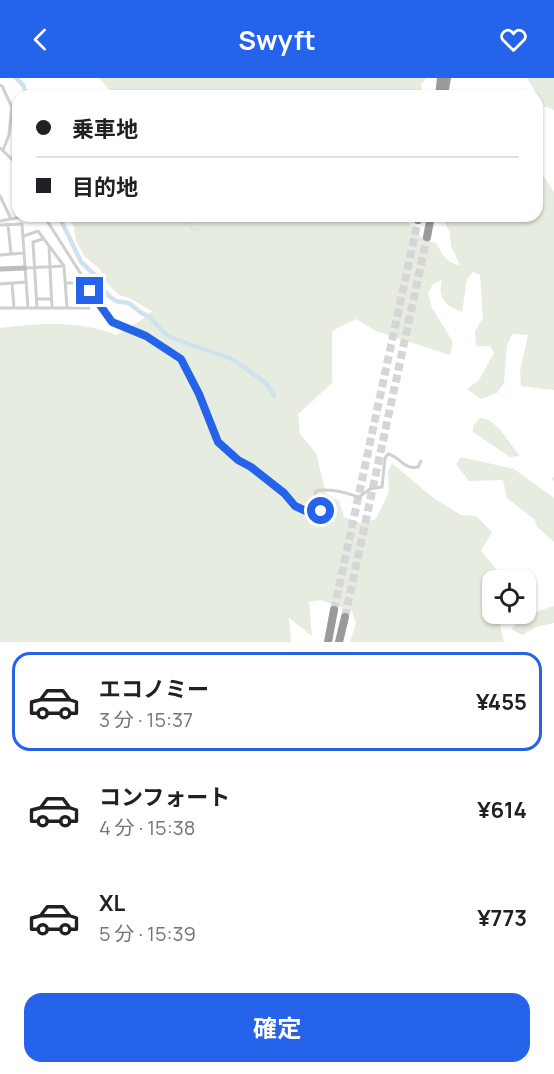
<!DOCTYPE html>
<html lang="ja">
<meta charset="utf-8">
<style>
:root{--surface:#fff;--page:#f2f2f2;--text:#202124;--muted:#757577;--line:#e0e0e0;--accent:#2563eb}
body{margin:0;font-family:Manrope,"Noto Sans JP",sans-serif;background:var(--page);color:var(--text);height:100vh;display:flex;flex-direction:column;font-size:22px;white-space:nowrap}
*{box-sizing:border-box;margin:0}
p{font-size:20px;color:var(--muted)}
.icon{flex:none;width:33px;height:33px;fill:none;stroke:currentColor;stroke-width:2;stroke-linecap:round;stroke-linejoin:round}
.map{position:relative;height:564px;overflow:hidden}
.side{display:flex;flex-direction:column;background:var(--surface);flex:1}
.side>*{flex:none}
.hud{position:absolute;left:12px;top:12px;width:531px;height:132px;border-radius:18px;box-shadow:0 2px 4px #0004;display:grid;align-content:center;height:132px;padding:0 24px;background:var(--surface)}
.fabs{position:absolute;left:482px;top:492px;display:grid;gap:12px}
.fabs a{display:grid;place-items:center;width:54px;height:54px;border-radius:12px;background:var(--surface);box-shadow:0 2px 4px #0004;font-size:30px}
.end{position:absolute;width:27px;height:27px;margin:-14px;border:8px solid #2563eb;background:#fff;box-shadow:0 0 0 3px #fff}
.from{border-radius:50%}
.hud b{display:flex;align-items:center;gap:21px;height:57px;font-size:22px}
.hud b+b{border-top:2px solid var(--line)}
.hud i{width:15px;height:15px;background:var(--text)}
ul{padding:10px 0 0;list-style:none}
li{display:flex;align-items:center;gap:18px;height:99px;margin:0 12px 9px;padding:0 12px;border:3px solid transparent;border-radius:18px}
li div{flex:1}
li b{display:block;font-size:22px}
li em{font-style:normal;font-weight:700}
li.active{border-color:var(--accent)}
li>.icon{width:54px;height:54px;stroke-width:1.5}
.primary-button{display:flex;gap:12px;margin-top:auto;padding:12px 24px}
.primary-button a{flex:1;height:69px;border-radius:18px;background:var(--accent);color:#fff;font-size:24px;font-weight:700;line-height:69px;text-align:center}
header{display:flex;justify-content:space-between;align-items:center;height:78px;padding:0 24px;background:var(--accent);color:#fff;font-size:27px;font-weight:700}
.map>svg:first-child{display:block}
.green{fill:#e6ecdf}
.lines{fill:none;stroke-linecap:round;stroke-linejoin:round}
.stream{stroke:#cfe2ee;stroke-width:1.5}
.river{stroke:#cfe2ee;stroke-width:4.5}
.highway-tunnel{stroke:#d6d6d6;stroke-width:8;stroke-dasharray:8 4;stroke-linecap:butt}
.street{stroke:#d0d0d0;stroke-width:3}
.secondary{stroke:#bdbdbd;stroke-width:5}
.highway{stroke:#9a9a9a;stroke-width:8}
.route{stroke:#2563eb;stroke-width:8}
</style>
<header><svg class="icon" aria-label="back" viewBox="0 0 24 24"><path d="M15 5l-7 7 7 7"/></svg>Swyft<svg class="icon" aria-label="heart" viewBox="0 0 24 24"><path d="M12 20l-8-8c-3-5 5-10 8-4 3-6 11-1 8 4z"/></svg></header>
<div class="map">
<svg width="554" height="564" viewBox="0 0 554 564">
<rect width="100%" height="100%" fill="#fff"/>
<path class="green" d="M99 0H426L421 7 423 18H115Z
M527 0H554V32L544 28Z
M537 88 554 114V312L521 308 520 293 528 257 512 256 507 268 504 305 497 315 481 321 467 311 479 302 494 275 490 268H476L475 253 483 240 480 197 473 194 467 201 462 234C445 228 437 220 442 202L433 206 428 215 432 230 453 264 450 277 376 253 356 241 332 253V305L298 336 300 356 316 375 326 416 339 423 344 439 360 445 376 441 389 414 388 394 392 385 432 419 461 437 476 438 492 454 481 473 506 502H492V536H513L500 547 504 564H350L356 545 352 533 321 522 309 524 312 558 289 540 291 564H0V250C36 245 82 242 116 257L140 243 152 233 129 220 119 217 106 204 100 191 85 179 76 163 74 149 67 138H410L409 146 423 161 437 166C442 177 447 185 460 187L451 168 450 155 442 138H537Z
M480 340C498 341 509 366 520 378L510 379 473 354V348Z
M461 379 514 391 554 420V464L537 449 535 442 507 420 503 402 469 403 456 386Z
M554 528V545L536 549 522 557 511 551 526 537Z"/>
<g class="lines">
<path class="stream" d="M187 138 191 151 201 152
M553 400 554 402"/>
<path class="river" d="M16 0 23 7 27 18
M59 138 81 184 95 197 102 210 109 218 116 223 129 225 140 234 150 239 163 254 172 260 232 281 266 305 274 318"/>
<path class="highway-tunnel" d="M334 532 418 142
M345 539 427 159"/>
<path class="street" d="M0 7 2 8 12 29 9 57 3 72
M0 70 18 87
M0 118 11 141
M44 138 109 240 112 244 146 258 181 281 199 316 218 364 223 369 238 382 261 396 284 415 295 428 319 438 321 430 315 416 316 413C330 410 346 415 359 419L370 411 382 409 385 380 388 376C401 379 403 392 418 389L421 383
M0 143 27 138
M8 146 11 176
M0 147 22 146 28 230
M24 158 38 153 64 188 67 230
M49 169 52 230
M0 177 24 175
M25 190 64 188
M12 205 14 230
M65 205H76L80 210 81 230
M0 206 26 204
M37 221H51
M0 230H89
M37 230 33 164 43 161"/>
<path class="secondary" d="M0 191 25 190"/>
<path class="highway" d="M444 16 447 0
M439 18 441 0
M418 142 419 138
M427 159 431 138
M328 564 334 532
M339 564 345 539"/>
</g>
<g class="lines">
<path class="route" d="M90 213 112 244 146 258 181 281 199 316 218 364 238 382 251 389 284 415 295 428 317 438 321 433"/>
</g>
</svg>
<div class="fabs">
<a><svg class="icon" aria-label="locate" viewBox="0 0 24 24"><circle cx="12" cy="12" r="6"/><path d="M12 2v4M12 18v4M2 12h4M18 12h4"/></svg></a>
</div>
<i class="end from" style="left:321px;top:433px"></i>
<i class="end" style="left:90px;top:213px"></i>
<div class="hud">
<b><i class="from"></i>乗車地</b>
<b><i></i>目的地</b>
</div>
</div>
<section class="side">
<ul>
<li class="active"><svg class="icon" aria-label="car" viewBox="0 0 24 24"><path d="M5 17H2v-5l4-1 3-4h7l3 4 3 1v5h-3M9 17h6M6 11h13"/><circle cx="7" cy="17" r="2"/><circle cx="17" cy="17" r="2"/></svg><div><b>エコノミー</b><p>3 分 · 15:37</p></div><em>¥455</em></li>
<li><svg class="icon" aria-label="car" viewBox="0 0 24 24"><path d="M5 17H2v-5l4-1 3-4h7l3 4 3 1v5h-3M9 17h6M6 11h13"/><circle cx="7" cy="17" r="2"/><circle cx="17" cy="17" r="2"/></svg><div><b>コンフォート</b><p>4 分 · 15:38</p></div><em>¥614</em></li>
<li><svg class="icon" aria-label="car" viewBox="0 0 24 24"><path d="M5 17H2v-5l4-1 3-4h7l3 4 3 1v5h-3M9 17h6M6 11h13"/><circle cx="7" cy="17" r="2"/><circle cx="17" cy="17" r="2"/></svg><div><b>XL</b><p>5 分 · 15:39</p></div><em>¥773</em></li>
</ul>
<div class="primary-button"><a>確定</a></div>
</section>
